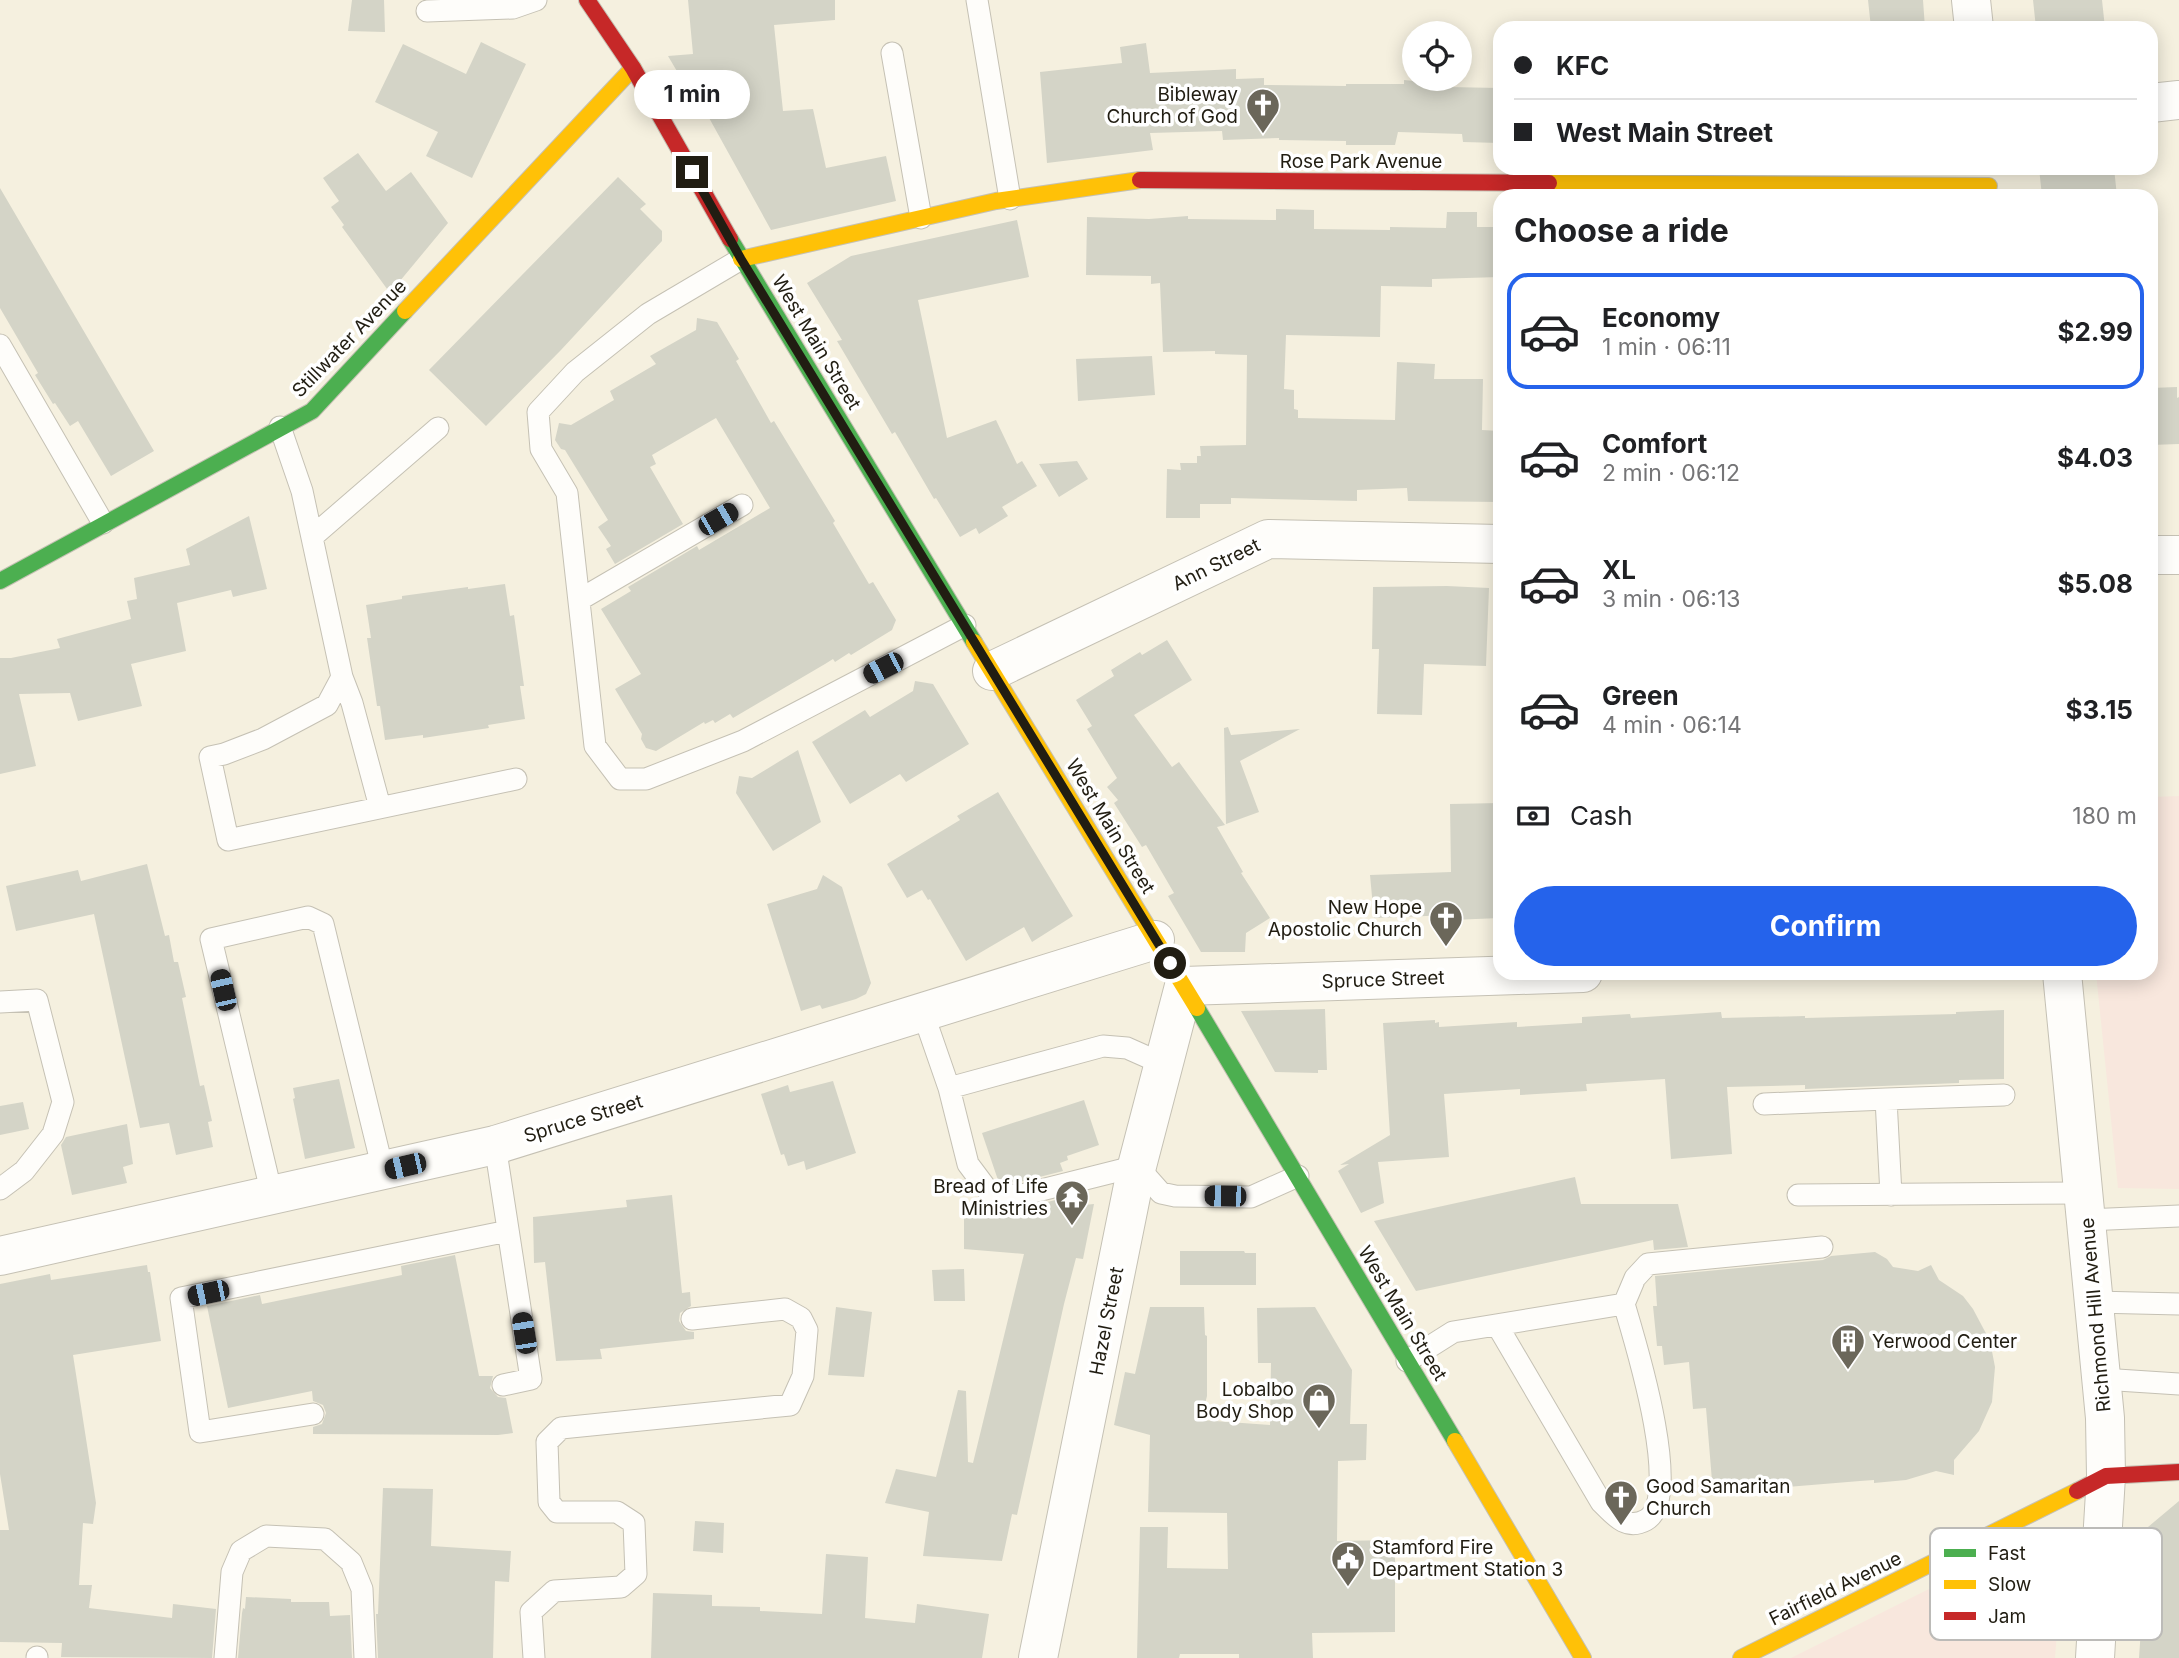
<!DOCTYPE html>
<meta charset="utf-8">
<style>
:root{--surface:#fff;--page:#f6f6f6;--text:#202124;--muted:#757577;--line:#e0e0e0;--accent:#2563eb}
body{margin:0;font-family:Inter,sans-serif;background:var(--page);color:var(--text);height:100vh;display:flex;flex-direction:column;font-size:26px;white-space:nowrap}
*{box-sizing:border-box;margin:0}
p{font-size:23px;color:var(--muted)}
.icon{flex:none;width:38px;height:38px;fill:none;stroke:currentColor;stroke-width:2;stroke-linecap:round;stroke-linejoin:round}
.map{position:relative;flex:1;overflow:hidden}
.drawer{position:absolute;left:1493px;top:189px;width:665px;height:791px;display:flex;flex-direction:column;background:var(--surface);border-radius:21px;box-shadow:0 4px 18px #0003}
.drawer>*{flex:none}
.guide{position:absolute;left:1493px;top:21px;width:665px;height:154px;border-radius:21px;box-shadow:0 4px 18px #0003;display:grid;align-content:center;height:154px;padding:0 21px;background:var(--surface)}
.fabs{position:absolute;left:1402px;top:21px;display:grid;gap:14px}
.fabs a{display:grid;place-items:center;width:70px;height:70px;border-radius:50%;background:var(--surface);box-shadow:0 4px 18px #0003;font-size:35px}
.end{position:absolute;width:32px;height:32px;margin:-16px;border:9px solid #211d12;background:#fff;box-shadow:0 0 0 4px #fff}
.from{border-radius:50%}
.bubble{position:absolute;height:49px;border-radius:24px;background:var(--surface);box-shadow:0 4px 18px #0003;font-size:23px;font-weight:700;line-height:49px;text-align:center}
.car{position:absolute;width:21px;height:42px;margin:-21px -10px;border-radius:9px;box-shadow:0 0 5px 2px #0007;background:linear-gradient(#222 24%,#8ab4d8 0 40%,#222 0 76%,#8ab4d8 0 86%,#222 0)}
.guide b{display:flex;align-items:center;gap:24px;height:66px;font-size:26px}
.guide b+b{border-top:2px solid var(--line)}
.guide i{width:18px;height:18px;background:var(--text)}
ul{padding:0;list-style:none}
li{display:flex;align-items:center;gap:21px;height:116px;margin:0 14px 10px;padding:0 7px;border:4px solid transparent;border-radius:21px}
li div{flex:1}
li b{display:block;font-size:26px}
li em{font-style:normal;font-weight:700}
li.on{border-color:var(--accent)}
li>.icon{width:63px;height:63px;stroke-width:1.5}
h2{padding:0 21px;font-size:32px;line-height:84px}
.pay{display:flex;align-items:center;gap:18px;height:77px;padding:0 21px;font-size:26px}
.pay p{margin-inline-start:auto}
.button{display:flex;gap:14px;margin-top:auto;padding:14px 21px}
.button a{flex:1;height:80px;border-radius:42px;background:var(--accent);color:#fff;font-size:28px;font-weight:700;line-height:80px;text-align:center}
.map>svg:first-child{display:block}
.park{fill:#f8e7dd}
.building{fill:#d4d4c7}
.lines{fill:none;stroke-linecap:round;stroke-linejoin:round}
.lane-casing{stroke:#c5c1b4;stroke-width:23}
.street-casing{stroke:#c5c1b4;stroke-width:40}
.fast-casing{stroke:#c5c1b4;stroke-width:18}
.slow-casing{stroke:#c5c1b4;stroke-width:18}
.jam-casing{stroke:#c5c1b4;stroke-width:18}
.lane{stroke:#fefdfa;stroke-width:21}
.street{stroke:#fefdfa;stroke-width:38}
.fast{stroke:#4caf50;stroke-width:16}
.slow{stroke:#ffc107;stroke-width:16}
.jam{stroke:#c62828;stroke-width:16}
.route{stroke:#211d12;stroke-width:9}
.labels{text-anchor:middle;stroke-width:7;stroke-linejoin:round;paint-order:stroke}
.poi-label{font-size:19px;fill:#211d12;stroke:#fff;text-anchor:end}
.street-label{font-size:19px;fill:#211d12;stroke:#fff}
.key{fill:#fff;stroke:#bcbbb8;stroke-width:2}
.key-label{font-size:19px;fill:#211d12}
</style>
<div class="map">
<svg width="2179" height="1658" viewBox="0 0 2179 1658">
<rect width="100%" height="100%" fill="#f5f0df"/>
<path class="park" d="M2179 796V1189L2118 1188 2096 973H2151V797Z
M2049 1529 2063 1556 2055 1658H1791Z"/>
<path class="building" d="M352 0H384L385 32 348 31Z
M688 0H835V20L774 25 783 111 813 109 826 168 886 156 896 201 771 230 708 116 704 117 668 56 693 54Z
M1868 0H1923L1925 28H1871Z
M2033 0H2102L2105 28H2036Z
M481 42 526 64 472 178 426 156 438 132 375 102 403 44 466 74Z
M1146 43 1150 73 1236 69V79L1264 78V85L1346 86V84H1404V80L1414 81 1415 79H1448L1447 87 1500 88V143L1463 142 1462 134 1398 132 1395 145H1346V141L1279 140V138L1223 140 1222 131 1150 133 1153 150 1047 163 1040 72 1122 63 1120 47Z
M358 153 386 191 411 172 448 223 390 293 342 227 344 225 331 207 339 201 323 178Z
M2039 168H2114L2117 196H2042Z
M618 177 646 204 640 209 662 231V241L561 350 486 426 429 370Z
M0 188 154 451 111 476 78 421 70 426 55 403 53 404 35 375 38 373 0 308Z
M1276 209 1314 210V229L1390 230V227L1446 228 1447 212H1477V227H1500V277L1432 279V287L1381 286 1380 337 1286 335 1284 389 1294 390V409L1298 410V418L1395 420 1397 362 1435 364 1434 379H1483L1482 430 1500 431V502L1408 501 1407 488 1357 490V501L1231 498V504H1200V518H1166L1167 469 1181 470 1180 463H1197V456H1201L1200 446 1246 445 1247 355 1215 354V351L1163 352 1160 283 1151 284V276L1086 275 1087 217 1149 219 1188 216V219L1276 220Z
M1017 220 1029 277 918 300 947 438 996 420 1017 464 1022 461 1037 486 1002 507 1008 516 979 534 976 528 960 537 936 498 934 499 895 432 892 434 837 341 842 340 807 283 851 256Z
M697 318 717 322 739 359 736 361 771 423 774 421 835 521 833 523 869 584 873 582 896 620 892 630 851 655 849 653 835 662 833 659 825 664 733 718 730 714 715 723 713 720 705 724 704 722 656 751 646 748 641 739 642 734 615 689 641 674 601 609 631 591 628 587 697 546 699 550 770 508 716 418 652 455 656 464 650 467 683 524 615 564 606 549 611 546 598 527 608 520 565 450 561 449 555 440 559 423 571 425 614 400 610 391 656 364 650 356 696 330Z
M1152 356 1155 395 1078 401 1076 359Z
M2177 387V398L2179 397V444L2151 445V388Z
M1077 461 1088 479 1059 497 1039 464Z
M249 516 267 589 233 597 231 590 177 603 186 651 131 664 142 706 78 721 70 693 19 694 36 766 0 774V658H11L60 648 57 639 131 619 127 601 137 599 134 578 190 565 186 549Z
M505 584 510 616 514 615 524 686H520L525 719 488 725 489 728 423 738V735L385 740 380 706H377L367 638H371L366 605 402 599V596L468 587V589Z
M1447 586 1489 588 1486 666 1424 664 1422 715 1377 714 1379 649H1372L1373 587Z
M1167 640 1192 680 1134 715 1172 767 1179 762 1225 825 1217 827 1243 872 1241 873 1270 918 1246 933 1245 952H1201L1168 896 1174 893 1146 845 1142 847 1114 803 1118 800 1107 787 1117 778 1087 729 1092 726 1076 700 1114 676 1111 670 1140 652 1142 655Z
M915 681 933 684 969 744 906 782 900 774 850 804 812 742 865 710 870 717 913 691Z
M1228 727 1231 735 1300 729 1240 761 1259 812 1226 824 1224 728Z
M798 750 821 822 773 851 736 793 739 776 752 778Z
M998 792 1073 916 1032 942 1024 927 966 961 930 899 928 900 922 890 907 898 887 864 960 820 957 816Z
M1500 803V918L1452 920V915L1374 918 1370 875 1451 872 1450 804Z
M147 864 165 936 169 935 174 962H178L186 997 182 998 200 1086 204 1085 212 1121 208 1122 213 1147 176 1155 169 1123 140 1128 94 914 16 931 6 886 78 870 81 881Z
M823 875 842 887 871 983 866 994 856 999 822 1009 820 1005 801 1011 767 904 817 889Z
M1325 1009 1327 1070H1318V1073L1275 1072 1241 1011Z
M2004 1010V1079L1959 1080V1083L1805 1089V1085L1727 1087 1732 1154 1671 1159 1665 1079 1586 1084 1587 1091 1520 1095V1089L1444 1094 1449 1157 1378 1162 1384 1203 1361 1213 1338 1171 1349 1164 1340 1165 1390 1135 1383 1023 1435 1020V1023L1439 1022V1027L1517 1022V1027L1582 1023V1017L1630 1014 1631 1018 1721 1012 1722 1018 1805 1016V1018L1956 1014V1012Z
M339 1079 355 1148 305 1159 293 1099 295 1098 293 1088Z
M833 1081 856 1153 806 1170 804 1161 788 1166 784 1154 781 1155 761 1094 788 1085 790 1092Z
M1084 1100 1099 1145 1067 1156 1068 1160 1060 1163 1063 1171 1016 1183 998 1180 982 1133Z
M23 1102 29 1129 0 1135V1106Z
M127 1124 133 1164 123 1167 127 1183 72 1195 61 1145 66 1137Z
M1575 1177 1581 1204H1678L1688 1247 1654 1250 1653 1240 1416 1291 1374 1221Z
M672 1195 682 1293 690 1292 691 1306 680 1313 679 1321 686 1331 694 1332V1339L600 1349 602 1359 556 1361 545 1262 534 1263 533 1217 627 1207 626 1200Z
M1071 1196 1074 1206 1094 1204 1083 1259 1076 1258 1064 1304 1017 1515 1012 1514 1002 1561 923 1556 929 1512 885 1503 896 1469 936 1477 958 1390 966 1391 968 1462 973 1463 1024 1254 964 1249V1217L1008 1212 1007 1208 1020 1209Z
M1180 1251H1244L1245 1253H1256V1285H1180Z
M1875 1252 1887 1259 1893 1267 1918 1271 1931 1265 1939 1280 1963 1296 1973 1309 1990 1341 1995 1367 1992 1402 1979 1431 1954 1460V1475L1936 1471 1906 1480 1874 1483V1480L1860 1481 1713 1493 1706 1408 1693 1409 1689 1362 1664 1365 1662 1346H1657L1653 1306H1657L1655 1276 1823 1260 1831 1256Z
M455 1255 479 1376H493L490 1388 498 1397 506 1398 513 1433 498 1435 313 1434V1427L322 1424 326 1413 323 1405 313 1401 312 1391 228 1408 207 1306 260 1295 262 1304 402 1275 401 1266Z
M147 1265 148 1272H150L161 1341 73 1355 96 1503 93 1524 83 1523 79 1585H92L89 1608 172 1618 173 1604 216 1609 212 1658 61 1657 62 1643 0 1642V1530H9L0 1474V1284L50 1274 51 1280Z
M964 1269 965 1301H934L932 1270Z
M836 1307 872 1312 864 1377 828 1375Z
M1150 1307H1204L1205 1335 1207 1336V1396L1201 1420 1270 1425 1271 1363H1258L1257 1308 1315 1307 1352 1370 1350 1424H1367L1366 1460 1338 1461 1337 1541 1395 1540V1632L1312 1633 1313 1658H1239V1654H1180L1179 1658H1137L1140 1527H1168L1167 1568 1228 1569 1227 1513 1148 1512 1150 1435 1114 1425 1125 1372 1135 1374Z
M383 1488 433 1489 431 1546 511 1551 509 1582 495 1581 493 1658H378L376 1614H378Z
M2179 1501V1658H2139L2148 1527Z
M695 1521 724 1523 723 1553 693 1551Z
M826 1554 868 1557 865 1618 915 1623 917 1604 989 1614 982 1658H651L653 1593 712 1595V1606L760 1607V1611L822 1614Z
M246 1597 291 1599V1602H329L330 1616 350 1615 352 1658H238L242 1613 243 1608 245 1609Z"/>
<g class="lines">
<g class="lane-casing">
<path id="lane" d="M977 0 1010 199
M427 11 513 8 536 0
M892 53 921 218
M741 259 648 314 575 372 538 412 541 449 567 493 595 746 620 779H646L743 741 965 625
M0 345 103 523
M280 427 302 491 342 677 352 703 380 807
M312 537 438 428
M579 600 742 505
M342 677 327 705 263 739 224 754 210 757 228 840 516 779
M0 1002 37 1000 63 1102 53 1134 24 1171 0 1189
M923 1013 949 1088 1103 1046 1127 1048 1163 1064
M949 1088 968 1164 989 1192 1017 1196 1137 1166 1161 1193 1175 1196 1251 1197 1298 1176
M1886 1099 2004 1095
M1764 1104 1886 1099 1891 1195
M495 1145 531 1379 503 1385
M272 1195 211 939 308 917 323 924 383 1170
M1798 1195 2083 1193
M2086 1220 2179 1216
M2094 1302 2179 1304
M1497 1325 1601 1502C1614 1515 1626 1531 1646 1520 1684 1498 1635 1341 1624 1304
M1407 1361 1453 1332 1624 1304 1635 1278 1648 1264 1822 1247
M2102 1379 2179 1384
M313 1414 200 1432 181 1298 508 1231
M37 1657V1658
M225 1658 232 1572 241 1551 266 1536 325 1539 351 1562 362 1589 365 1658
M534 1658 531 1612 554 1591 621 1587 636 1574 634 1523 617 1512H557L549 1502 547 1442 561 1428 790 1405 803 1376 807 1330 801 1318 785 1309 692 1319"/>
</g>
<g class="street-casing">
<path id="street" d="M1971 0 1974 28
M2151 103 2179 100
M2151 555H2179
M992 671 1268 539 1500 544
M2062 973 2105 1418 2106 1476 2095 1658
M0 1256 495 1145 1155 940
M1038 1658 1137 1166 1184 986 1583 973"/>
</g>
<g class="fast-casing">
<path id="fast" d="M730 239 974 642
M0 581 312 411 405 311
M1197 1008 1455 1441"/>
</g>
<g class="slow-casing">
<path id="slow" d="M1549 183 1989 186
M741 259 996 201 1140 180
M405 311 633 68
M974 642 1197 1008
M1455 1441 1583 1658
M1741 1658 2077 1491"/>
</g>
<g class="jam-casing">
<path id="jam" d="M587 0 633 68 730 239
M1140 180 1549 183
M2077 1491 2106 1476 2179 1472"/>
</g>
<use href="#lane" class="lane"/>
<use href="#street" class="street"/>
<use href="#fast" class="fast"/>
<use href="#slow" class="slow"/>
<use href="#jam" class="jam"/>
</g>
<g class="lines">
<path class="route" d="M692 172 741 259 1170 963"/>
</g>
<defs>
<g id="church-pin" transform="scale(1.75)"><path d="M0 17L-7.5 6A9.5 9.5 0 1 1 7.5 6Z" fill="#6b675a" stroke="#fff"/><path d="M-1.2-6h2.4v3.5h3.3v2.4h-3.3V6h-2.4V-.1h-3.3v-2.4h3.3Z" fill="#fff"/></g>
<g id="temple-pin" transform="scale(1.75)"><path d="M0 17L-7.5 6A9.5 9.5 0 1 1 7.5 6Z" fill="#6b675a" stroke="#fff"/><path d="M0-6L5-2H3V0L6.5 2.5H4V6H1.5V3h-3V6H-4V2.5H-6.5L-3 0V-2H-5Z" fill="#fff"/></g>
<g id="building-pin" transform="scale(1.75)"><path d="M0 17L-7.5 6A9.5 9.5 0 1 1 7.5 6Z" fill="#6b675a" stroke="#fff"/><path d="M-4-6H4V6H1V3H-1V6H-4ZM-2.5-4.3h1.7v1.8h-1.7ZM.8-4.3h1.7v1.8H.8ZM-2.5-1h1.7V.8h-1.7ZM.8-1h1.7V.8H.8Z" fill="#fff"/></g>
<g id="shop-pin" transform="scale(1.75)"><path d="M0 17L-7.5 6A9.5 9.5 0 1 1 7.5 6Z" fill="#6b675a" stroke="#fff"/><path d="M-5-2.5h2.3a2.7 3.5 0 0 1 5.4 0H5L5.5 6h-11ZM-1.5-2.5h3a1.5 2.3 0 0 0-3 0Z" fill="#fff"/></g>
<g id="civic-pin" transform="scale(1.75)"><path d="M0 17L-7.5 6A9.5 9.5 0 1 1 7.5 6Z" fill="#6b675a" stroke="#fff"/><path d="M-.6-6.5H3V-4.5H.6V-3L4-1V1h2V6H-6V1h2V-1L-.6-3ZM-1.2 2.5V6h2.4V2.5Z" fill="#fff"/></g>
</defs>
<g fill-rule="evenodd">
<use href="#church-pin" x="1263" y="105"/>
<use href="#church-pin" x="1446" y="918"/>
<use href="#temple-pin" x="1072" y="1197"/>
<use href="#building-pin" x="1848" y="1341"/>
<use href="#shop-pin" x="1319" y="1400"/>
<use href="#church-pin" x="1621" y="1497"/>
<use href="#civic-pin" x="1348" y="1558"/>
</g>
<g class="labels">
<g class="poi-label">
<text x="1238" y="101">Bibleway<tspan x="1238" dy="22">Church of God</tspan></text>
<text x="1422" y="914">New Hope<tspan x="1422" dy="22">Apostolic Church</tspan></text>
<text x="1048" y="1193">Bread of Life<tspan x="1048" dy="22">Ministries</tspan></text>
<text x="1872" y="1348" text-anchor="start">Yerwood Center</text>
<text x="1294" y="1396">Lobalbo<tspan x="1294" dy="22">Body Shop</tspan></text>
<text x="1646" y="1493" text-anchor="start">Good Samaritan<tspan x="1646" dy="22">Church</tspan></text>
<text x="1372" y="1554" text-anchor="start">Stamford Fire<tspan x="1372" dy="22">Department Station 3</tspan></text>
</g>
<g class="street-label">
<text x="1361" y="168">Rose Park Avenue</text>
<text transform="translate(349 338) rotate(-46)" y="7">Stillwater Avenue</text>
<text transform="translate(817 342) rotate(59)" y="7">West Main Street</text>
<text transform="translate(1216 564) rotate(-26)" y="7">Ann Street</text>
<text transform="translate(1111 826) rotate(59)" y="7">West Main Street</text>
<text transform="translate(1383 979) rotate(-2)" y="7">Spruce Street</text>
<text transform="translate(583 1118) rotate(-17)" y="7">Spruce Street</text>
<text transform="translate(1403 1313) rotate(59)" y="7">West Main Street</text>
<text transform="translate(2095 1315) rotate(-95)" y="7">Richmond Hill Avenue</text>
<text transform="translate(1106 1321) rotate(-79)" y="7">Hazel Street</text>
<text transform="translate(1835 1588) rotate(-26)" y="7">Fairfield Avenue</text>
</g>
</g>
<rect x="1930" y="1528" width="232" height="112" rx="10" class="key"/>
<rect x="1944" y="1549" width="32" height="8" fill="#4caf50"/>
<rect x="1944" y="1580" width="32" height="9" fill="#ffc107"/>
<rect x="1944" y="1612" width="32" height="8" fill="#c62828"/>
<g class="key-label">
<text x="1988" y="1560">Fast</text>
<text x="1988" y="1591">Slow</text>
<text x="1988" y="1623">Jam</text>
</g>
</svg>
<div class="fabs">
<a><svg class="icon" aria-label="locate" viewBox="0 0 24 24"><circle cx="12" cy="12" r="6"/><path d="M12 2v4M12 18v4M2 12h4M18 12h4"/></svg></a>
</div>
<i class="end from" style="left:1170px;top:963px"></i>
<i class="end" style="left:692px;top:172px"></i>
<div class="bubble" style="left:634px;top:70px;width:116px">1 min</div>
<i class="car" style="left:718px;top:519px;rotate:60deg"></i>
<i class="car" style="left:883px;top:668px;rotate:243deg"></i>
<i class="car" style="left:223px;top:990px;rotate:347deg"></i>
<i class="car" style="left:405px;top:1166px;rotate:257deg"></i>
<i class="car" style="left:1225px;top:1196px;rotate:271deg"></i>
<i class="car" style="left:208px;top:1293px;rotate:258deg"></i>
<i class="car" style="left:524px;top:1333px;rotate:351deg"></i>
<div class="guide">
<b><i class="from"></i>KFC</b>
<b><i></i>West Main Street</b>
</div>
<section class="drawer">
<h2>Choose a ride</h2>
<ul>
<li class="on"><svg class="icon" aria-label="car" viewBox="0 0 24 24"><path d="M5 17H2v-5l4-1 3-4h7l3 4 3 1v5h-3M9 17h6M6 11h13"/><circle cx="7" cy="17" r="2"/><circle cx="17" cy="17" r="2"/></svg><div><b>Economy</b><p>1 min · 06:11</p></div><em>$2.99</em></li>
<li><svg class="icon" aria-label="car" viewBox="0 0 24 24"><path d="M5 17H2v-5l4-1 3-4h7l3 4 3 1v5h-3M9 17h6M6 11h13"/><circle cx="7" cy="17" r="2"/><circle cx="17" cy="17" r="2"/></svg><div><b>Comfort</b><p>2 min · 06:12</p></div><em>$4.03</em></li>
<li><svg class="icon" aria-label="car" viewBox="0 0 24 24"><path d="M5 17H2v-5l4-1 3-4h7l3 4 3 1v5h-3M9 17h6M6 11h13"/><circle cx="7" cy="17" r="2"/><circle cx="17" cy="17" r="2"/></svg><div><b>XL</b><p>3 min · 06:13</p></div><em>$5.08</em></li>
<li><svg class="icon" aria-label="car" viewBox="0 0 24 24"><path d="M5 17H2v-5l4-1 3-4h7l3 4 3 1v5h-3M9 17h6M6 11h13"/><circle cx="7" cy="17" r="2"/><circle cx="17" cy="17" r="2"/></svg><div><b>Green</b><p>4 min · 06:14</p></div><em>$3.15</em></li>
</ul>
<div class="pay"><svg class="icon" aria-label="cash" viewBox="0 0 24 24"><path d="M3 7h18v10H3z"/><circle cx="12" cy="12" r="2"/></svg>Cash<p>180 m</p></div>
<div class="button"><a>Confirm</a></div>
</section>
</div>
